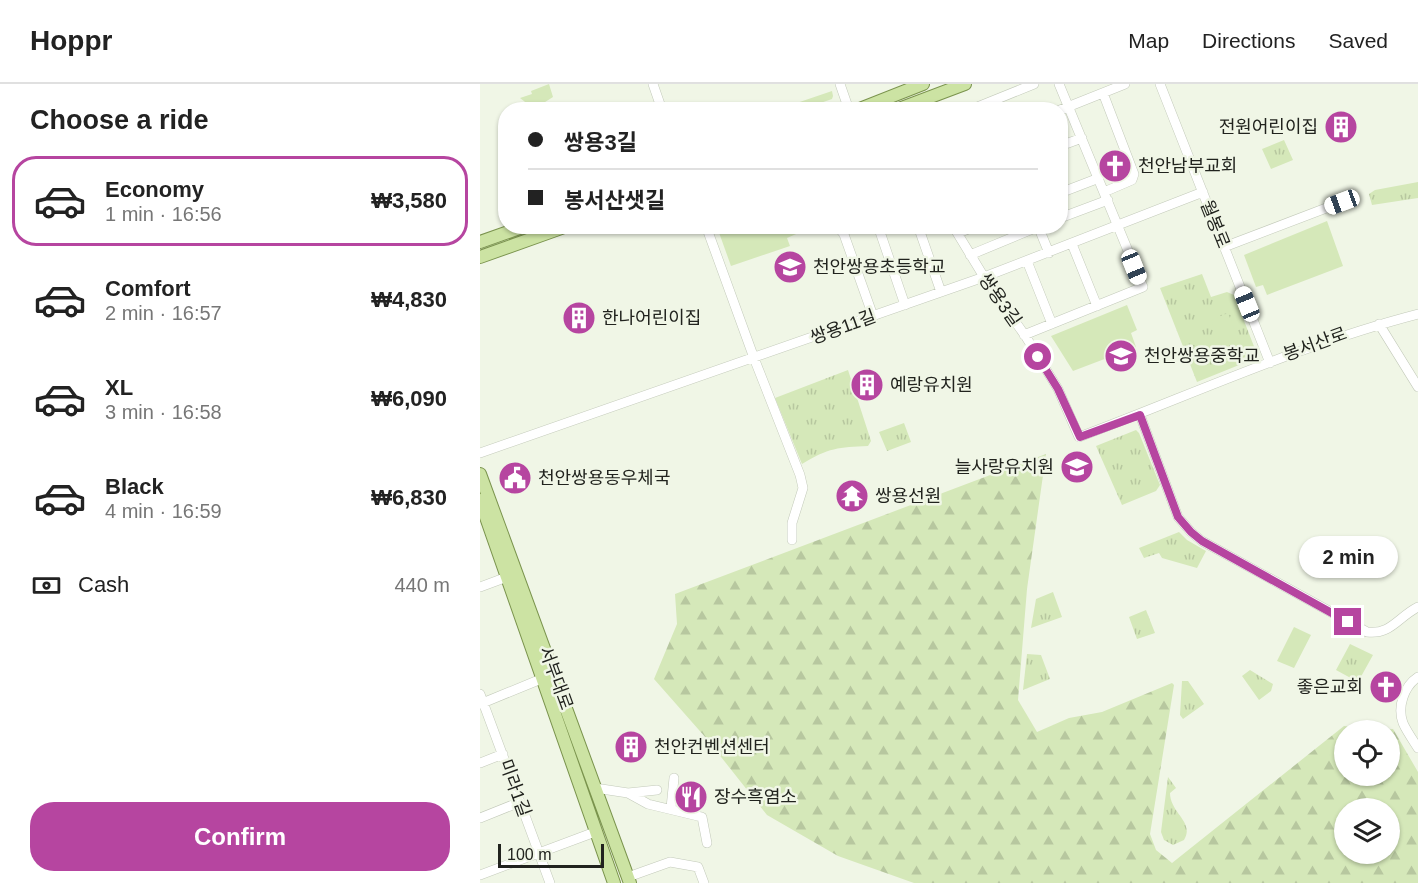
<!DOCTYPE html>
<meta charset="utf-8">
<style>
:root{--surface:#fff;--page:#f6f6f6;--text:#222;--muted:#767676;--line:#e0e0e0;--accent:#b645a0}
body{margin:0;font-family:Helvetica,"Noto Sans KR",sans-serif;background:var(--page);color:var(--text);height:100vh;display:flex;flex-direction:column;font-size:22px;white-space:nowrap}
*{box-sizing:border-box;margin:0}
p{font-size:20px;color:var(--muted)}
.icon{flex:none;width:33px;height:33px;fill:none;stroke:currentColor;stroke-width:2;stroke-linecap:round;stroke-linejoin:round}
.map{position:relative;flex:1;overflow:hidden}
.drawer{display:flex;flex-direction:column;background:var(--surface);width:480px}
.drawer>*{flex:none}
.top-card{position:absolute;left:18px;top:18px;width:570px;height:132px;border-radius:24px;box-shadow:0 2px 4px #0004;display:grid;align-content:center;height:132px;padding:0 30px;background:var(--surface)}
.controls{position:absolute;left:854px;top:636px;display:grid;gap:12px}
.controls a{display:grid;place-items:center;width:66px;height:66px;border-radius:50%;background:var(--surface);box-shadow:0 2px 4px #0004;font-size:30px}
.scale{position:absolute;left:18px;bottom:15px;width:106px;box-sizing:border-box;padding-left:6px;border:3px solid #21231e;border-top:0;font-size:16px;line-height:21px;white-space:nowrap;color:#21231e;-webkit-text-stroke:4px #f0f6e6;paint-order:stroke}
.end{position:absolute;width:27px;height:27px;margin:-14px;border:8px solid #b645a0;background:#fff;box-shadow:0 0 0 3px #fff}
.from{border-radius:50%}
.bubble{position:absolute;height:42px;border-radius:21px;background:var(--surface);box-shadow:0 2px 4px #0004;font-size:20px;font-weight:700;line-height:42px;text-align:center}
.car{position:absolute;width:18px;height:36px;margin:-18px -9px;border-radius:8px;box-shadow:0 0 4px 2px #0007;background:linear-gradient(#fff 24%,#345 0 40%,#fff 0 76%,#345 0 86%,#fff 0)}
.top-card b{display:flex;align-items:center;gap:21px;height:57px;font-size:22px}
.top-card b+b{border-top:2px solid var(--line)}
.top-card i{width:15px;height:15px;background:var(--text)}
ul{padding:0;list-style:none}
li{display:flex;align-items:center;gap:18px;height:90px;margin:0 12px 9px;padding:0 18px;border:3px solid transparent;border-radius:24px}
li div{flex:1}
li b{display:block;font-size:22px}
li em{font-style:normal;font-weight:700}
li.active{border-color:var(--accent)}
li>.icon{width:54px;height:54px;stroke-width:1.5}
h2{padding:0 30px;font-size:27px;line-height:72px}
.pay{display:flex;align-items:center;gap:15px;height:66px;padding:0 30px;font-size:22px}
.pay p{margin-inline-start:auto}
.cta{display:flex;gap:12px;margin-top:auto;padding:12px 30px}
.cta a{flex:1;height:69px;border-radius:24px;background:var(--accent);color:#fff;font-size:24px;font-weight:700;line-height:69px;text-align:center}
header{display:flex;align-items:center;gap:36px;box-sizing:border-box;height:84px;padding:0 30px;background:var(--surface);border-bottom:2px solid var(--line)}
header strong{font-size:28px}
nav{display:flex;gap:33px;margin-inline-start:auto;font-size:21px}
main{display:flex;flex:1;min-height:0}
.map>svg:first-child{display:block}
.grass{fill:url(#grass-tufts)}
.forest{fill:url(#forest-firs);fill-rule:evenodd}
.pitch{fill:#d5e8b9}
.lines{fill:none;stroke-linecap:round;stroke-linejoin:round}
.minor-casing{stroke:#c3caba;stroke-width:10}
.major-casing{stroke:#7a934d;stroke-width:14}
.minor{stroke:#fff;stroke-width:9}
.major{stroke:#cce3a3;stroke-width:12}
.route{stroke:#b645a0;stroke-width:8}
.labels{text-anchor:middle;stroke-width:5;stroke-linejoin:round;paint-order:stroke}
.poi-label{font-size:18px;fill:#21231e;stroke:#f0f6e6;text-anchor:start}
.street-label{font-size:18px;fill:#21231e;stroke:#f0f6e6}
</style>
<header>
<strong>Hoppr</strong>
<nav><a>Map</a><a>Directions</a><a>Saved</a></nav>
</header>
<main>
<section class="drawer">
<h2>Choose a ride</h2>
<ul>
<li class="active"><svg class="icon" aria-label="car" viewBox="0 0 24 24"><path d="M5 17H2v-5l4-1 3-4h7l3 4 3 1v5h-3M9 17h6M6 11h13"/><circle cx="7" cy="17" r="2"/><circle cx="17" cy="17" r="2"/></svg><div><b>Economy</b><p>1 min · 16:56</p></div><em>₩3,580</em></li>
<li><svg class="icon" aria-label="car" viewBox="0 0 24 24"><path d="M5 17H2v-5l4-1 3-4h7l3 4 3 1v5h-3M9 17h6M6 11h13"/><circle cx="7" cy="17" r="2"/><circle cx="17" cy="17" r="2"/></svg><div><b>Comfort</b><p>2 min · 16:57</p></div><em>₩4,830</em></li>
<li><svg class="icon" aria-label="car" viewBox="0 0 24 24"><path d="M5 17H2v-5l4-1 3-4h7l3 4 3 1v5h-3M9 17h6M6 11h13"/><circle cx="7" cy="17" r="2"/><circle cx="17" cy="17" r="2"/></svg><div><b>XL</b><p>3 min · 16:58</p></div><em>₩6,090</em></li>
<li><svg class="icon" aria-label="car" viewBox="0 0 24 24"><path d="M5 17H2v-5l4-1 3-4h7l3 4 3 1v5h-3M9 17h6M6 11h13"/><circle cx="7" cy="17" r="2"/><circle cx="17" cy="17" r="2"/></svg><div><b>Black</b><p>4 min · 16:59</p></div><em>₩6,830</em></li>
</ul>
<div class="pay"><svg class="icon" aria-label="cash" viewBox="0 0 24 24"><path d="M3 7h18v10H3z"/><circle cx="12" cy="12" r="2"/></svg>Cash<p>440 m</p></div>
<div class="cta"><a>Confirm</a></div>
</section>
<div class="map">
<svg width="938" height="799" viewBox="0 0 938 799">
<defs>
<pattern id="grass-tufts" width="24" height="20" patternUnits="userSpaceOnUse" patternTransform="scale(1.5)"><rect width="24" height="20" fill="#d5e8b9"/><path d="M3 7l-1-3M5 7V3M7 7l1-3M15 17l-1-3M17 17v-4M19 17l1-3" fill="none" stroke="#b7c79f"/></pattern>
<pattern id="forest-firs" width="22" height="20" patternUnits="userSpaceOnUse" patternTransform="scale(1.5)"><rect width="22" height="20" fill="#d5e8b9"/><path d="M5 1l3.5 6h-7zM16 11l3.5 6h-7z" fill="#b7c79f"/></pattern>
</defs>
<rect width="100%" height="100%" fill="#f0f6e6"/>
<path class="grass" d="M69 0 73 13 54 25 40 14 52 10 51 7Z
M352 7 353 12 352 15 323 25H299Z
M804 56 813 76 791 85 782 65Z
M938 98V114L892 121 889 110 895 106Z
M722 190 731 213 747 208 754 211 775 265 769 277 717 298 680 204Z
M368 286 391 357 388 362C359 363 348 364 322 380L295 314Z
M424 339 431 358 407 367 399 348Z
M656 346 659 349 680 401 676 407 642 421 616 362Z
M699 448 707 456 726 467 717 484 682 474 679 469 664 474 659 464Z
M573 508 582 533 551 544 556 515Z
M666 526 675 549 657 555 649 533Z
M870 560 893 571 878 598 856 586Z
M547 570 561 571 570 595 543 606Z
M770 586 793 600 791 607 779 616 762 592Z
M702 597H708L724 620 703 635 700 631Z
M688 693 696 704 690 709C690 729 715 738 704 756L693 761 684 756 681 748Z"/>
<path class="forest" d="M566 370 547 505 538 616 557 648 589 634 622 628 692 599 694 601 670 750 676 766 692 779 864 642 899 646 913 645 938 688V799H434L358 772 287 731 226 654 174 595 197 540 195 510ZM864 646H909V692H864ZM864 724H909V770H864Z"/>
<path class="pitch" d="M847 137 863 182 787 211 783 201 776 203 764 171Z
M321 142 323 147 307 154 310 162 251 182 237 143Z
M647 221 657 246 651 249 656 263 593 287 571 252Z
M748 229 759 257 743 264 731 236Z
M814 543 831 551 814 584 797 577Z"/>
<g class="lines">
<g class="minor-casing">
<path id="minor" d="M173 0 182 26
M360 0 369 26
M680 0 790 279
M623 9 654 90 652 96 624 108
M490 26 554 0
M580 26 645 0
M580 62 602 54
M580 109 619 94
M580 134 628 116
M226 142 274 274 320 391 323 404 312 439V456
M361 142 393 232
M398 142 425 221
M438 142 461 208
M473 142 504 193 546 253 578 305 599 353C711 311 822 260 938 230
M558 142 569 169
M362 148 376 142
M478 149 496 142
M592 160 617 222
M744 163 862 118
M490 171 560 142
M547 177 572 240
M899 240 938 303
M544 251 663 203 579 0
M660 331 698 433 711 448 722 457 887 548C911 551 918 533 938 523
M0 369 504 193 723 108
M0 503 27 493
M938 593C924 602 917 623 923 639 927 648 933 656 938 664
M0 610 70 799
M0 620 66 593
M0 679 23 670
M115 704 148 709 168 720 222 733 227 759
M148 709 177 706
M191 724 194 694
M0 734 40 718
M0 791 115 748
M148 793 190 778 218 783 224 799"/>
</g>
<g class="major-casing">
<path id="major" d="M377 26 443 0
M416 26 485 0
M0 158 45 142
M0 173 87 142
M0 390 150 799
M0 416 134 799"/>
</g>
<use href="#minor" class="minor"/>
<use href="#major" class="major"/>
</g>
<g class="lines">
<path class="route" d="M558 273 578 305 600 353 660 331 698 433 711 448 722 457 868 538"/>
</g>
<defs>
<g id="building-disc" transform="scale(1.725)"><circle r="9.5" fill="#b645a0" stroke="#f0f6e6"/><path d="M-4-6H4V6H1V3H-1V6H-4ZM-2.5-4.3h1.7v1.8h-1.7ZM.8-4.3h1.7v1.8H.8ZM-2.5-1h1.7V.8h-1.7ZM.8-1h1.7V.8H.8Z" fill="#fff"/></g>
<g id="church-disc" transform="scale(1.725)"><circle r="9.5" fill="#b645a0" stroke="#f0f6e6"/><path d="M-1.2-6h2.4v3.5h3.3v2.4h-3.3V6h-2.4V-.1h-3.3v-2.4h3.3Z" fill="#fff"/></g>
<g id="school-disc" transform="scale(1.725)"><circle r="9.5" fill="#b645a0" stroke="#f0f6e6"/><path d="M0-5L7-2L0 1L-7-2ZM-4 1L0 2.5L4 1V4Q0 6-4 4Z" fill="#fff"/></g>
<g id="civic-disc" transform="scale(1.725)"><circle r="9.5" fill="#b645a0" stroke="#f0f6e6"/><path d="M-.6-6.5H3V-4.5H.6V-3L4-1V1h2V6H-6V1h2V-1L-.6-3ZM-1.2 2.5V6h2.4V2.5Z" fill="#fff"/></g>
<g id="temple-disc" transform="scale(1.725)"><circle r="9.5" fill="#b645a0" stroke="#f0f6e6"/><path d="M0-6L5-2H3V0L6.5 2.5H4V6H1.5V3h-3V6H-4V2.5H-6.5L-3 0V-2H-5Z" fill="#fff"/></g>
<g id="restaurant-disc" transform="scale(1.725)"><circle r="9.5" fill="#b645a0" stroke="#f0f6e6"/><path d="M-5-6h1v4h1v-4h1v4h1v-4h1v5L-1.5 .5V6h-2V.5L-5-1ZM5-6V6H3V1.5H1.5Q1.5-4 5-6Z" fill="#fff"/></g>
</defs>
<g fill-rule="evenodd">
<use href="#building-disc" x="861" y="43"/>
<use href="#church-disc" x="635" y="82"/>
<use href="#school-disc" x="310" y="183"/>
<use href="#building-disc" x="99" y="234"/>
<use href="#school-disc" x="641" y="272"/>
<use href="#building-disc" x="387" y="301"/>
<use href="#school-disc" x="597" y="383"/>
<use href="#civic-disc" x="35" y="394"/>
<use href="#temple-disc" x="372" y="412"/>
<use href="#church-disc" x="906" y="603"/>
<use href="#building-disc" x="151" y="663"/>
<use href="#restaurant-disc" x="211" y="713"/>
</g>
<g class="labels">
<g class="poi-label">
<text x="838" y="49" text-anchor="end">전원어린이집</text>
<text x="658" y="88">천안남부교회</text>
<text x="333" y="189">천안쌍용초등학교</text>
<text x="122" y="240">한나어린이집</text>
<text x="664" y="278">천안쌍용중학교</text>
<text x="410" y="307">예랑유치원</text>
<text x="574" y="389" text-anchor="end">늘사랑유치원</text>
<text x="58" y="400">천안쌍용동우체국</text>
<text x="395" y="418">쌍용선원</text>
<text x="883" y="609" text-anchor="end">좋은교회</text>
<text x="174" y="669">천안컨벤션센터</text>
<text x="234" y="719">장수흑염소</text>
</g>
<g class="street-label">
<text transform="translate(735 140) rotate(68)" y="6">월봉로</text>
<text transform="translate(520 216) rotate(55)" y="6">쌍용3길</text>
<text transform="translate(363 243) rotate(-20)" y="6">쌍용11길</text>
<text transform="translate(835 260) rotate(-20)" y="6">봉서산로</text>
<text transform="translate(76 594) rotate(70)" y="6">서부대로</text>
<text transform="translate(35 704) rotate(70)" y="6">미라1길</text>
</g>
</g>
</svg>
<div class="controls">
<a><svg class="icon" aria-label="locate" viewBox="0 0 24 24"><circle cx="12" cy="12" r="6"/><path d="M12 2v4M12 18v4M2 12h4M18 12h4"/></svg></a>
<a><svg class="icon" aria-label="layers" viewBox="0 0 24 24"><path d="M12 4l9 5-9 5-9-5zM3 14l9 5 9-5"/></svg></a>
</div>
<div class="scale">100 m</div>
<i class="end from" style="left:558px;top:273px"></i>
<i class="end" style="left:868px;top:538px"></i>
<div class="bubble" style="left:819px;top:452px;width:99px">2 min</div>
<i class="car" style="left:862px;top:118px;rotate:250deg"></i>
<i class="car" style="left:654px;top:183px;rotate:158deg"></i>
<i class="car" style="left:767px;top:220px;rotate:338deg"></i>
<div class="top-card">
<b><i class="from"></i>쌍용3길</b>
<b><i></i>봉서산샛길</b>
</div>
</div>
</main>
